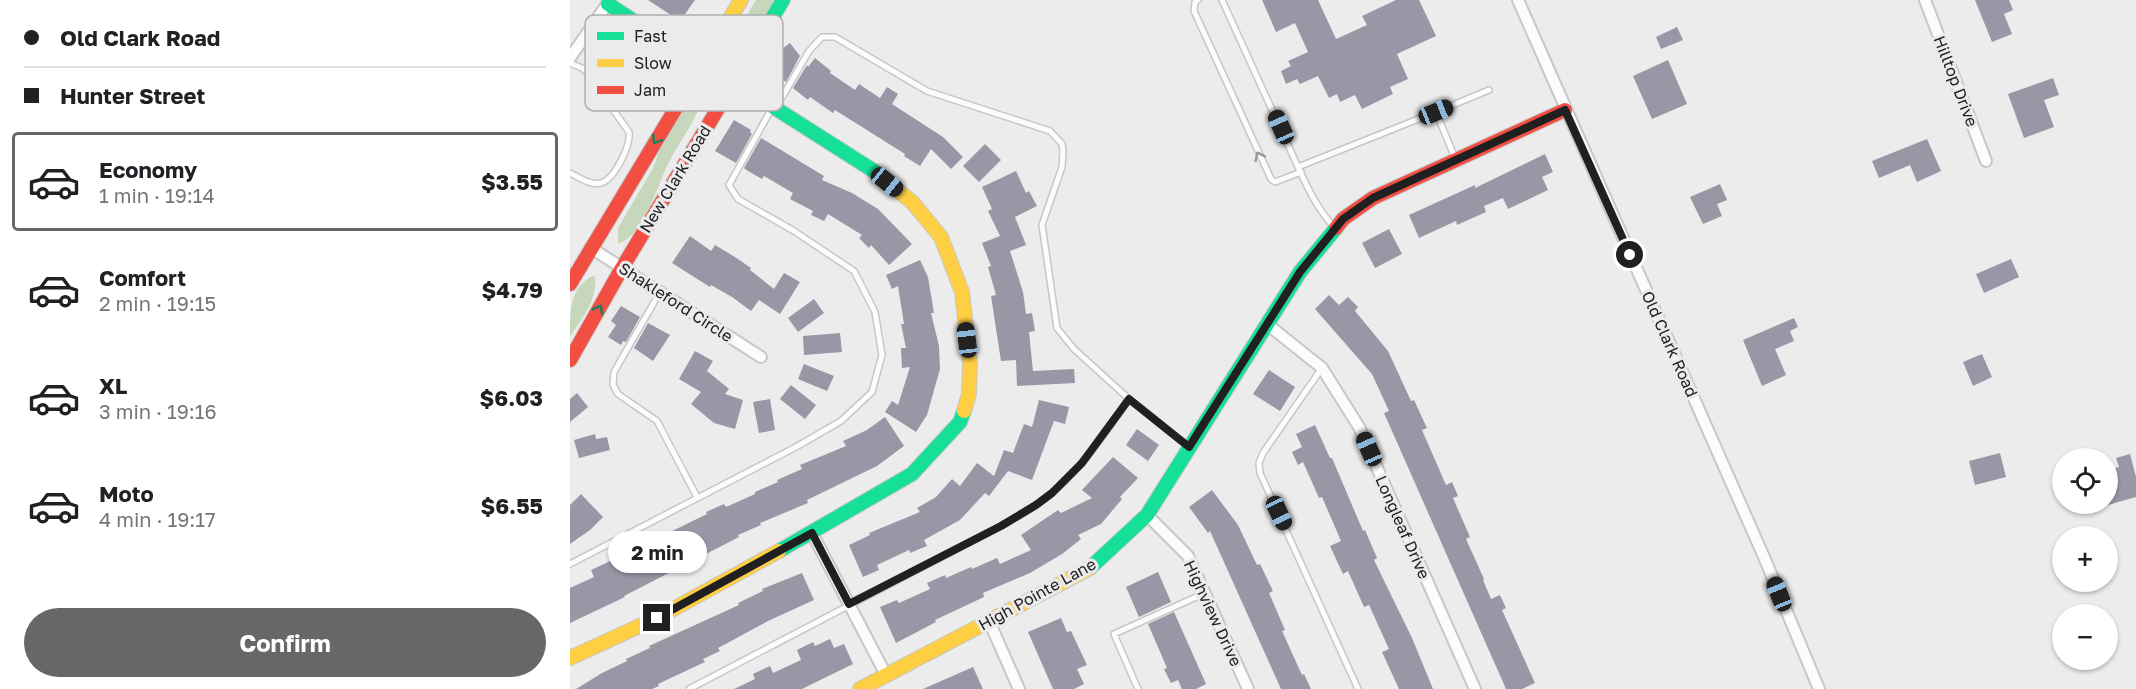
<!DOCTYPE html>
<meta charset="utf-8">
<style>
:root{--surface:#fff;--page:#f2f2f2;--text:#202124;--muted:#757577;--line:#e0e0e0;--accent:#676768}
body{margin:0;font-family:"Golos Text",sans-serif;background:var(--page);color:var(--text);height:100vh;display:flex;flex-direction:column;font-size:22px;white-space:nowrap}
*{box-sizing:border-box;margin:0}
p{font-size:20px;color:var(--muted)}
.icon{flex:none;width:33px;height:33px;fill:none;stroke:currentColor;stroke-width:2;stroke-linecap:round;stroke-linejoin:round}
.map{position:relative;flex:1;overflow:hidden}
.side{display:flex;flex-direction:column;background:var(--surface);width:570px}
.side>*{flex:none}
.banner{display:grid;align-content:center;height:132px;padding:0 24px;background:var(--surface)}
.controls{position:absolute;left:1482px;top:448px;display:grid;gap:12px}
.controls a{display:grid;place-items:center;width:66px;height:66px;border-radius:50%;background:var(--surface);box-shadow:0 2px 4px #0004;font-size:30px}
.end{position:absolute;width:27px;height:27px;margin:-14px;border:8px solid #202021;background:#fff;box-shadow:0 0 0 3px #fff}
.from{border-radius:50%}
.bubble{position:absolute;height:42px;border-radius:21px;background:var(--surface);box-shadow:0 2px 4px #0004;font-size:20px;font-weight:700;line-height:42px;text-align:center}
.car{position:absolute;width:18px;height:36px;margin:-18px -9px;border-radius:8px;box-shadow:0 0 4px 2px #0007;background:linear-gradient(#222 24%,#8ab4d8 0 40%,#222 0 76%,#8ab4d8 0 86%,#222 0)}
.banner b{display:flex;align-items:center;gap:21px;height:57px;font-size:22px}
.banner b+b{border-top:2px solid var(--line)}
.banner i{width:15px;height:15px;background:var(--text)}
ul{padding:0;list-style:none}
li{display:flex;align-items:center;gap:18px;height:99px;margin:0 12px 9px;padding:0 12px;border:3px solid transparent;border-radius:6px}
li div{flex:1}
li b{display:block;font-size:22px}
li em{font-style:normal;font-weight:700}
li.on{border-color:var(--accent)}
li>.icon{width:54px;height:54px;stroke-width:1.5}
.button{display:flex;gap:12px;margin-top:auto;padding:12px 24px}
.button a{flex:1;height:69px;border-radius:36px;background:var(--accent);color:#fff;font-size:24px;font-weight:700;line-height:69px;text-align:center}
main{display:flex;flex:1;min-height:0}
.map>svg:first-child{display:block}
.green{fill:#c6d7bb}
.building{fill:#9a96a6}
.lines{fill:none;stroke-linecap:round;stroke-linejoin:round}
.lane-casing{stroke:#c7c7c8;stroke-width:8}
.street-casing{stroke:#c7c7c8;stroke-width:14}
.fast-casing{stroke:#c7c7c8;stroke-width:16}
.slow-casing{stroke:#c7c7c8;stroke-width:16}
.jam-casing{stroke:#c7c7c8;stroke-width:16}
.lane{stroke:#fcfcfc;stroke-width:5}
.street{stroke:#fcfcfc;stroke-width:10}
.fast{stroke:#16e098;stroke-width:14}
.slow{stroke:#ffcf43;stroke-width:14}
.jam{stroke:#f24e42;stroke-width:14}
.oneway{stroke:#1b805c}
.oneway2{stroke:#999}
.route{stroke:#202021;stroke-width:8}
.labels{text-anchor:middle;stroke-width:6;stroke-linejoin:round;paint-order:stroke}
.street-label{font-size:16px;fill:#202021;stroke:#ebebee}
.key{fill:#ebebee;stroke:#aeaeb0;stroke-width:1.5}
.key-label{font-size:16px;fill:#202021}
</style>
<main>
<section class="side">
<div class="banner">
<b><i class="from"></i>Old Clark Road</b>
<b><i></i>Hunter Street</b>
</div>
<ul>
<li class="on"><svg class="icon" aria-label="car" viewBox="0 0 24 24"><path d="M5 17H2v-5l4-1 3-4h7l3 4 3 1v5h-3M9 17h6M6 11h13"/><circle cx="7" cy="17" r="2"/><circle cx="17" cy="17" r="2"/></svg><div><b>Economy</b><p>1 min · 19:14</p></div><em>$3.55</em></li>
<li><svg class="icon" aria-label="car" viewBox="0 0 24 24"><path d="M5 17H2v-5l4-1 3-4h7l3 4 3 1v5h-3M9 17h6M6 11h13"/><circle cx="7" cy="17" r="2"/><circle cx="17" cy="17" r="2"/></svg><div><b>Comfort</b><p>2 min · 19:15</p></div><em>$4.79</em></li>
<li><svg class="icon" aria-label="car" viewBox="0 0 24 24"><path d="M5 17H2v-5l4-1 3-4h7l3 4 3 1v5h-3M9 17h6M6 11h13"/><circle cx="7" cy="17" r="2"/><circle cx="17" cy="17" r="2"/></svg><div><b>XL</b><p>3 min · 19:16</p></div><em>$6.03</em></li>
<li><svg class="icon" aria-label="car" viewBox="0 0 24 24"><path d="M5 17H2v-5l4-1 3-4h7l3 4 3 1v5h-3M9 17h6M6 11h13"/><circle cx="7" cy="17" r="2"/><circle cx="17" cy="17" r="2"/></svg><div><b>Moto</b><p>4 min · 19:17</p></div><em>$6.55</em></li>
</ul>
<div class="button"><a>Confirm</a></div>
</section>
<div class="map">
<svg width="1566" height="689" viewBox="0 0 1566 689">
<rect width="100%" height="100%" fill="#ececed"/>
<path class="green" d="M186 0H204C196 14 175 57 159 58L162 40Z
M133 88 135 91C129 117 111 139 99 162 87 185 74 235 48 244V228L83 168 93 141 122 96Z
M22 276 25 277C28 300 11 319 0 337 0 309 0 289 22 276Z"/>
<path class="building" d="M78 0H125L110 21Z
M692 0H748L766 39 797 25 792 16 826 0H849L866 36 827 54 838 79 820 87 823 94 792 109 785 95 770 102 767 94 759 98 748 76 730 84 727 79 716 84 711 71 721 66 718 61 738 52 725 23 706 32Z
M1405 0H1439L1443 10 1434 14 1442 34 1422 42Z
M1107 27 1113 40 1091 49 1086 37Z
M220 43 230 56 216 82 208 76 204 79 193 63Z
M245 58 261 71 260 73 285 90 289 84 310 98 317 87 328 94 322 104 373 137 393 157 381 169 361 149 350 166 334 156 335 154 265 110 263 113 240 97 238 100 223 88 237 65 238 67Z
M1098 60 1117 104 1082 119 1063 76Z
M1483 78 1489 95 1474 100 1484 127 1454 138 1438 94Z
M164 120 181 130 180 132 182 134 166 163 145 151Z
M191 138 254 176 252 180 282 193 308 209 342 244 319 265 301 245 299 248 289 238 292 235 258 214 254 221 241 215 243 211 220 199 223 193 194 176 192 179 178 171 174 168Z
M1357 139 1371 171 1347 182 1340 165 1309 178 1302 161Z
M415 144 431 160 409 182 393 166Z
M975 154 983 172 972 177 978 190 938 209 933 198 914 206 916 212 887 225 886 221 849 238 839 215 905 185V188Z
M446 171 456 193 459 191 467 206 445 217 456 245 440 251 453 292 456 314 462 313 465 331 459 332 463 371 504 369 505 383 447 386 446 360 431 361 421 296 426 295 418 267 421 266 412 243 430 236 418 211 422 209 412 187Z
M1150 184 1157 200 1147 204 1152 216 1133 224 1120 197Z
M819 229 832 254 805 268 792 243Z
M120 236 141 251 145 245 165 257 181 268 180 270 204 289 214 273 230 282 210 314 189 300 181 311 162 297 141 285 140 287 102 263Z
M1441 259 1449 277 1414 293 1406 274Z
M350 260 358 277 364 313H361L369 346 370 369 357 415 346 432 315 412 322 401 328 405 340 367 332 368 331 348H336L331 324H334L328 286 322 289 316 275Z
M759 295 769 305 778 297 788 307 785 311 818 351 841 401 844 400 857 428 852 430 876 485 882 482 888 496 883 498 900 537 896 539 914 579 913 580 921 599 930 595 936 608 932 610 965 683 952 689H936L814 413 819 411 802 374 745 309Z
M244 299 254 313 228 332 218 318Z
M51 306 70 317 56 342 53 341 51 345 38 337 46 325 41 321Z
M1224 318 1228 327 1220 331 1224 341 1205 349 1216 375 1192 386 1173 340Z
M78 323 100 335 83 361 64 348Z
M270 333 272 352 234 355 233 336Z
M125 351 143 361 137 371 159 389 155 394 173 400 165 429 144 423 121 404 131 392 109 379Z
M1412 354 1422 377 1403 386 1393 362Z
M234 364 264 376 257 391 228 379Z
M699 370 725 387 710 411 683 394Z
M221 385 246 405 235 419 210 399Z
M7 393 18 407 0 422V399Z
M200 399 205 430 189 433 183 402Z
M469 400 499 407 495 424 484 421 462 480 438 471 419 496 415 493 390 520 354 540 357 546 340 553 339 550 307 565 309 570 293 577 279 545 300 535 299 533 350 512 347 508 366 497 382 479 390 486 407 463 424 476 434 450 443 453 454 424 462 427Z
M315 417 334 446 307 466 237 500 238 503 190 523 191 525 168 535 169 537 54 596 55 597 0 623V588L24 577 21 570 90 538V537L137 514 136 512 154 504 156 507 185 494V492L208 482 207 480 232 469 230 465 276 446 273 441 297 430Z
M745 425 760 458H762L793 531 795 530 807 558 804 560 842 638 863 689H829L812 652 819 649 799 605 794 607 778 571 773 574 760 546 771 541 752 497 749 498 733 462 728 465 722 452 732 447 726 434Z
M567 429 589 445 578 461 556 445Z
M25 434 26 439 37 437 40 450 9 458 4 440Z
M1430 453 1436 477 1405 485 1399 461Z
M1560 454 1566 477V497L1538 505V475H1540L1539 470 1549 467 1546 458Z
M543 457 568 478 550 497 552 499 531 524 508 535 511 539 492 554 460 573 413 593 414 597 365 620 366 622 326 643 310 607 327 600 329 603 360 589 357 583 375 575 376 578 401 567 402 569 427 558 430 564 461 550 451 535 488 510 491 513 522 498 512 490Z
M642 490 668 525 687 565 690 564 703 591 699 593 715 630 712 631 732 675 734 674 741 689H711L640 531 638 533 619 507Z
M11 494 33 517 20 530 0 544V505Z
M588 572 601 602 569 617 556 587Z
M232 573 244 600 198 621 148 648 150 651 133 659 135 662 88 684 89 686 82 689H6L32 673 57 661 56 659 80 648 79 646 169 605 168 603 193 591 192 589Z
M604 612 636 684 626 689H612L608 680 601 683 594 669 597 668 578 624Z
M491 618 497 632 501 631 517 665 507 669 514 684 504 689H483L458 632Z
M260 639 264 648 274 644 283 664 232 689H164L185 679 183 674 200 666 203 673 231 660 227 650 243 642 245 646Z
M403 667 413 689H353Z"/>
<g class="lines">
<g class="lane-casing">
<path id="lane" d="M628 0 625 2 624 11 701 179 705 182 731 172
M652 0 728 167
M0 63 14 69 59 132C61 145 45 179 31 183 21 186 9 177 0 173
M885 158 866 112 919 90
M763 226C747 208 738 189 728 167L866 112
M90 292 44 372 43 385 48 394 87 421 127 497
M752 368 693 453 689 463 690 473 788 689
M559 399 618 446
M0 564 226 447 271 421 302 392 312 355 305 312 284 271 224 231 168 199 159 185 202 108
M119 689 431 526C448 516 467 506 482 493 513 466 536 432 559 399L504 349 487 328 472 225 492 167 493 151 492 144 480 131 357 91 265 37H252L239 51 207 106
M568 689 544 634 635 593"/>
</g>
<g class="street-casing">
<path id="street" d="M948 0 1194 557 1249 689
M1355 0 1416 161
M0 58 40 0
M21 248 191 357
M697 324 752 368 789 427 905 689
M577 515 618 556 678 689
M242 533 316 675
M419 621 449 689"/>
</g>
<g class="fast-casing">
<path id="fast" d="M38 4 131 65 164 82 304 171 326 189
M164 82 213 0
M209 551 342 474 390 422 394 411
M520 568 577 515 730 272 766 228"/>
</g>
<g class="slow-casing">
<path id="slow" d="M127 73 171 0
M326 189 343 203 371 237 392 292 400 363 399 394 394 411
M0 658 87 618 209 551
M290 689 520 568"/>
</g>
<g class="jam-casing">
<path id="jam" d="M766 228 773 219 803 198 995 110
M0 284 127 73
M0 360 52 268 164 82"/>
</g>
<use href="#lane" class="lane"/>
<use href="#street" class="street"/>
<use href="#fast" class="fast"/>
<use href="#slow" class="slow"/>
<use href="#jam" class="jam"/>
</g>
<defs><path id="oneway-chevron" d="M-2-3.5L2.5 0L-2 3.5" fill="none" stroke-width="1.6" stroke-linecap="round" stroke-linejoin="round" transform="scale(1.5)"/></defs>
<g class="oneway">
<use href="#oneway-chevron" transform="translate(86 140) rotate(121)"/>
<use href="#oneway-chevron" transform="translate(29 309) rotate(-61)"/>
</g>
<use class="oneway2" href="#oneway-chevron" transform="translate(689 156) rotate(-116)"/>
<g class="lines">
<path class="route" d="M87 618 242 533 279 604 431 526 466 505 482 493 512 463 559 399 619 447 730 272 773 219 803 198 995 110 1060 255"/>
</g>
<g class="labels">
<g class="street-label">
<text transform="translate(1386 81) rotate(69)" y="6">Hilltop Drive</text>
<text transform="translate(105 179) rotate(-59)" y="6">New Clark Road</text>
<text transform="translate(106 302) rotate(33)" y="6">Shakleford Circle</text>
<text transform="translate(1100 344) rotate(66)" y="6">Old Clark Road</text>
<text transform="translate(833 527) rotate(66)" y="6">Longleaf Drive</text>
<text transform="translate(467 594) rotate(-29)" y="6">High Pointe Lane</text>
<text transform="translate(643 613) rotate(65)" y="6">Highview Drive</text>
</g>
</g>
<rect x="15" y="15" width="198" height="96" rx="9" class="key"/>
<rect x="27" y="32" width="27" height="8" fill="#16e098"/>
<rect x="27" y="59" width="27" height="8" fill="#ffcf43"/>
<rect x="27" y="86" width="27" height="8" fill="#f24e42"/>
<g class="key-label">
<text x="64" y="42">Fast</text>
<text x="64" y="69">Slow</text>
<text x="64" y="96">Jam</text>
</g>
</svg>
<div class="controls">
<a><svg class="icon" aria-label="locate" viewBox="0 0 24 24"><circle cx="12" cy="12" r="6"/><path d="M12 2v4M12 18v4M2 12h4M18 12h4"/></svg></a>
<a>+</a>
<a>−</a>
</div>
<i class="end from" style="left:1060px;top:255px"></i>
<i class="end" style="left:87px;top:618px"></i>
<div class="bubble" style="left:38px;top:531px;width:99px">2 min</div>
<i class="car" style="left:866px;top:112px;rotate:68deg"></i>
<i class="car" style="left:711px;top:127px;rotate:336deg"></i>
<i class="car" style="left:317px;top:182px;rotate:129deg"></i>
<i class="car" style="left:397px;top:340px;rotate:353deg"></i>
<i class="car" style="left:799px;top:449px;rotate:336deg"></i>
<i class="car" style="left:709px;top:513px;rotate:155deg"></i>
<i class="car" style="left:1209px;top:594px;rotate:338deg"></i>
</div>
</main>
